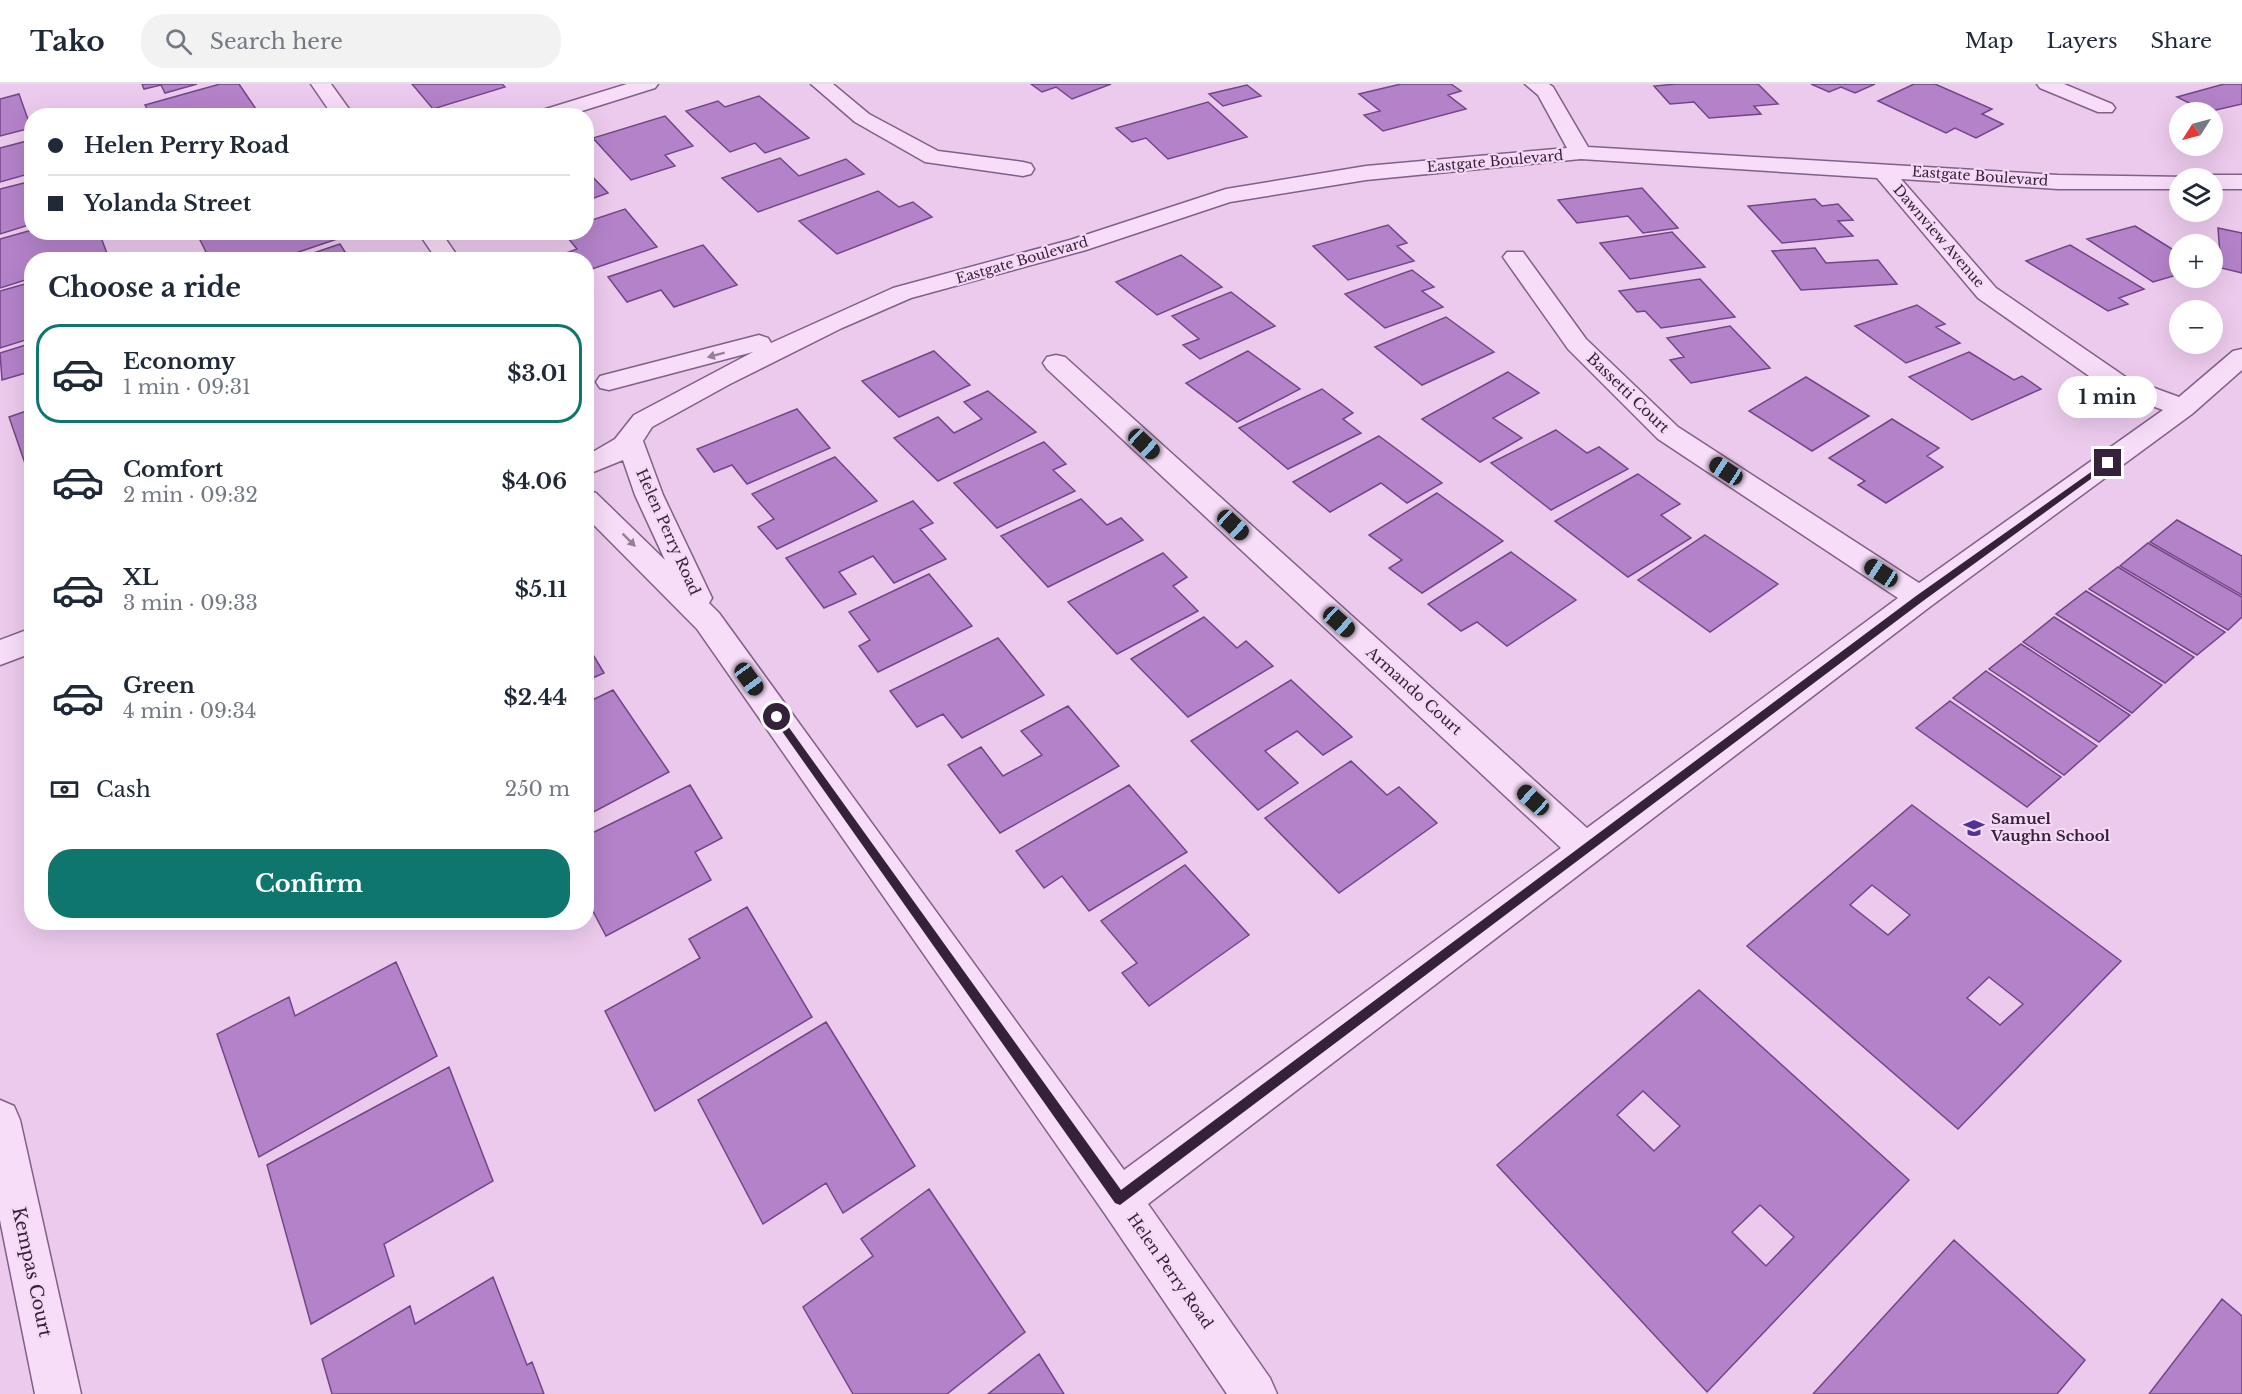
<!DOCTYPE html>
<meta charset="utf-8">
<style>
:root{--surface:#fff;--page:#f2f2f3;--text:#1f2937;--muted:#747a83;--line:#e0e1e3;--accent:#0f766e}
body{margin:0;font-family:"Libre Baskerville",serif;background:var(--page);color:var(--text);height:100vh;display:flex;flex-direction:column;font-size:22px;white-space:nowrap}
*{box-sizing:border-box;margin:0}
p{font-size:20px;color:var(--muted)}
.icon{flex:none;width:33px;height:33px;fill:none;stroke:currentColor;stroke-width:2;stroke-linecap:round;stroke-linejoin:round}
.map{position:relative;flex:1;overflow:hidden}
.sheet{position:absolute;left:24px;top:168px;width:570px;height:678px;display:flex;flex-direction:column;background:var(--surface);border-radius:24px;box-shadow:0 6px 24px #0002}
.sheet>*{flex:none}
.banner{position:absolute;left:24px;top:24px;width:570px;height:132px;border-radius:24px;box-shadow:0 6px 24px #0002;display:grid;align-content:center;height:132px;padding:0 24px;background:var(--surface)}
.needle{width:39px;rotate:234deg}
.fabs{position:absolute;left:2169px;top:18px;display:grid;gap:12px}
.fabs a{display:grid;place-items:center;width:54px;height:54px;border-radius:50%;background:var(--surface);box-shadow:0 6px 24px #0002;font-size:30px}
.end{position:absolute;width:27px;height:27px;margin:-14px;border:8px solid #35223a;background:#fff;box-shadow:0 0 0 3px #fff}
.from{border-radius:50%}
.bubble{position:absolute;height:42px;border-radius:21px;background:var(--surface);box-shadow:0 6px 24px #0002;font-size:20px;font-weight:700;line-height:42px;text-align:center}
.car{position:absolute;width:18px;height:36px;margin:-18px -9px;border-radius:8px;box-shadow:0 0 4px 2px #0007;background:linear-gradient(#222 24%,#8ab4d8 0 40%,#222 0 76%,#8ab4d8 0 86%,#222 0)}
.banner b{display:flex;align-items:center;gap:21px;height:57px;font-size:22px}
.banner b+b{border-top:2px solid var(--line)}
.banner i{width:15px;height:15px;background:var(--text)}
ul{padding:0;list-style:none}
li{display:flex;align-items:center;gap:18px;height:99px;margin:0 12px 9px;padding:0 12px;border:3px solid transparent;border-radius:24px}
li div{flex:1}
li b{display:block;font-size:22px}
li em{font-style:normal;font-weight:700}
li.current{border-color:var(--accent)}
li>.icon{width:54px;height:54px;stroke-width:1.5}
h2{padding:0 24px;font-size:27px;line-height:72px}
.pay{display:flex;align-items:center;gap:15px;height:66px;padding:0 24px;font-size:22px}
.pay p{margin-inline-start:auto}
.primary-button{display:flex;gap:12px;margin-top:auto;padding:12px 24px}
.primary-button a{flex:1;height:69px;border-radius:24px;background:var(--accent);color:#fff;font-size:24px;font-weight:700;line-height:69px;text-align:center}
header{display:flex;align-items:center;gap:36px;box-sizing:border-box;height:84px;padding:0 30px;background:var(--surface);border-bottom:2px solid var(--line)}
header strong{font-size:28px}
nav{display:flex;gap:33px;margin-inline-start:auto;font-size:21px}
.search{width:420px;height:54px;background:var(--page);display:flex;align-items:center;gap:15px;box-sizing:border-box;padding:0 21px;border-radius:24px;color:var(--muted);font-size:22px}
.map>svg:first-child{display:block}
.building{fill:#b482c9;stroke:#724687;stroke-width:1.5;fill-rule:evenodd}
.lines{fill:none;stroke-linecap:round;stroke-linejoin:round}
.minor-casing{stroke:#815f89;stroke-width:3}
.minor{fill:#f7ddf8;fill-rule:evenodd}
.oneway{fill:#968099}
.route{fill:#35223a}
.labels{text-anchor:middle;stroke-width:4.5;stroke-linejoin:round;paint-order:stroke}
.far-street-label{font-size:14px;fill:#35223a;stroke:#f5d9f5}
.street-label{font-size:15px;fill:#35223a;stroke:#f5d9f5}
.poi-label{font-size:15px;font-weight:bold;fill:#35223a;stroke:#f5d9f5;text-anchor:start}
.near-street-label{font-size:18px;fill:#35223a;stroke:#f5d9f5}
</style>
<header>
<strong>Tako</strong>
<div class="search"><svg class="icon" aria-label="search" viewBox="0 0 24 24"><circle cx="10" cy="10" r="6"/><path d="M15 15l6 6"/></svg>Search here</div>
<nav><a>Map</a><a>Layers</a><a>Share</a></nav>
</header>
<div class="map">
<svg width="2242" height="1310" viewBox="0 0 2242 1310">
<rect width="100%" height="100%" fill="#eccaed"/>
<path class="building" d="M142 0H197L165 9 161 1 144 5Z
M220 0H239L258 28 247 32H151L145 21Z
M412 0H502L505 3 433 25Z
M1031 0H1111L1072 15 1056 3 1042 8Z
M1401 0H1451L1461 7 1448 11 1466 25 1383 47 1364 31 1380 27 1359 10Z
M1677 0H1758L1778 20 1754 22 1761 30 1709 34 1694 18 1670 20 1654 2Z
M1811 0H1875L1855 9 1841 3 1829 8Z
M1914 0H1935L1992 25 1982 30 2003 40 1976 54 1955 44 1946 49 1878 17Z
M2224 0H2242V20L2207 28 2177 13Z
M1247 1 1261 12 1223 22 1209 10Z
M19 10 31 44 0 52V15Z
M759 12 809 54 765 69 755 59 730 68 686 27 718 17 725 23Z
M1208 18 1247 53 1168 75 1146 54 1132 58 1116 44Z
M665 32 693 62 665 71 675 82 631 96 593 54Z
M27 57 32 69V89L0 98V64Z
M780 74 799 92 846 75 864 90 758 128 722 94Z
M586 86 608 109 586 117Z
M32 97V140L0 150V105Z
M1642 104 1678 144 1643 149 1628 132 1577 139 1558 116Z
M878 107 899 123 913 118 932 133 837 170 799 137Z
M1815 115 1822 122 1838 120 1853 136 1838 137 1853 152 1782 159 1748 122Z
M625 125 657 163 586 187V176H561L558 172 577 165 563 148H586V138Z
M1388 141 1407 159 1397 162 1414 177 1348 196 1313 162Z
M2135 142 2180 170V190L2153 198 2087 155Z
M2218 144 2242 149V189L2221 184Z
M32 146V148H99L108 172 95 176H32V194L0 204V155Z
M203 148H333L337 155 275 176H238L235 170 210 176 197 150Z
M1672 148 1705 183 1630 195 1600 159Z
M340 160 350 176H293Z
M703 161 737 201 674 223 661 206 627 218 608 193Z
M2070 161 2144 205 2119 214 2128 220 2108 227 2026 177Z
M1815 164 1826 179 1878 176 1897 200 1801 206 1772 167Z
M1181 171 1222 203 1157 231 1116 198Z
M1412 186 1434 203 1422 207 1443 223 1385 244 1345 210Z
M1700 195 1735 233 1661 244 1645 227 1637 228 1619 207Z
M32 198V254L0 264V207Z
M1231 208 1275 242 1200 275 1183 261 1199 255 1172 232Z
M1917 221 1945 240 1936 243 1960 259 1906 279 1855 242Z
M1446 233 1494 268 1422 301 1375 263Z
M1730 242 1770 284 1691 299 1670 276 1684 273 1667 254Z
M32 259V295L29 288 2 296 0 269Z
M934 267 970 301 899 333 862 297Z
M1248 267 1300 305 1237 338 1186 299Z
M1969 268 2014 296 2022 292 2041 305 1972 336 1909 293Z
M1508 288 1539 309 1493 334 1522 354 1480 378 1422 335Z
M1806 293 1869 332 1812 367 1749 327Z
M1322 305 1353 329 1343 335 1361 349 1288 385 1239 344Z
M988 307 1036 348 938 397 894 354 938 333 954 349 982 335 964 318Z
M32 325V390L29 391 9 333Z
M797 325 830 364 747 400 732 381 714 388 697 365Z
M1892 335 1939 364 1927 372 1943 383 1886 419 1858 401 1865 397 1829 374Z
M1556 346 1587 369 1599 363 1628 385 1551 426 1491 379Z
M1379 352 1442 399 1407 419 1381 399 1330 428 1293 398Z
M1044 358 1066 380 1053 386 1075 407 997 444 954 399Z
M835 373 877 417 777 465 758 443 774 435 752 410Z
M1638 390 1680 420 1661 431 1691 454 1628 493 1555 437Z
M1437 409 1503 457 1422 509 1389 484 1402 476 1369 451Z
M1081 415 1107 441 1121 434 1143 456 1048 503 1001 452Z
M913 417 933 439 920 445 946 475 894 499 873 472 839 488 856 510 824 524 786 474Z
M2177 436 2242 472V511L2150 458Z
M1705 451 1778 500 1710 548 1638 496Z
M2148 459 2242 513V533L2228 546 2120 482Z
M1511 468 1576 516 1507 562 1477 538 1461 547 1428 520Z
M1163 469 1187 493 1173 502 1198 527 1117 570 1068 518Z
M2118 483 2225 548 2197 571 2089 505Z
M929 490 972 542 878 588 859 562 870 556 849 528Z
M2086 507 2194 573 2165 599 2056 530Z
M1204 533 1237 564 1246 557 1273 582 1188 633 1131 575Z
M2054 533 2162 601 2132 629 2023 558Z
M998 554 1044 611 962 654 943 630 917 643 890 607Z
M586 559 604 589 586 597Z
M2021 560 2130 631 2099 658 1989 585Z
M1986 587 2097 662 2064 691 1953 614Z
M1291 596 1352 653 1323 671 1297 647 1265 667 1298 699 1258 726 1191 657Z
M613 606 669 688 586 732V619Z
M1950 617 2061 693 2027 723 1916 644Z
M1068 622 1119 682 1000 749 948 681 981 663 1003 692 1042 671 1021 647Z
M1351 677 1387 711 1399 703 1437 739 1339 809 1265 734Z
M690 701 722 754 695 768 711 796 606 852 586 814V752Z
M1129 701 1187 768 1089 827 1062 792 1044 804 1016 767Z
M1912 721 2121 877 1958 1045 1747 862ZM1872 801 1910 831 1888 851 1850 821ZM1989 893 2023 920 2000 941 1967 914Z
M1185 781 1249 851 1149 922 1122 889 1137 879 1101 837Z
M747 823 812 933 655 1027 605 927 700 874 689 855Z
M396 878 437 972 259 1073 217 950 289 913 295 932Z
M1699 906 1909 1096 1707 1308 1497 1081ZM1643 1007 1680 1042 1654 1067 1617 1031ZM1760 1121 1794 1153 1766 1182 1732 1148Z
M826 938 915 1082 843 1129 826 1099 763 1140 698 1016Z
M449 983 493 1097 384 1160 394 1192 311 1240 267 1081Z
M929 1105 1025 1248 947 1310H853L803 1223 873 1172 861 1155Z
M1954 1156 2085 1276 2057 1310H1813Z
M493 1193 527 1281 532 1278 544 1310H332L322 1275 410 1222 415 1240Z
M2222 1215 2242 1232V1310H2149Z
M1039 1270 1064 1310H988Z"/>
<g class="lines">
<g class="minor-casing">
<path id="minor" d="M311 0H331L354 32H333Z
M627 0H658L655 4 566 32H533L536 28Z
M811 0H833L869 30 938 67 1023 78 1031 80 1034 85 1031 90 1023 92 925 78 855 38Z
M1525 0H1549L1553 3 1588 63 2058 91 2188 93 2180 94V105H2058L1901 95 1996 204 2127 294 2179 313 2233 267 2242 265V286L2192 330 1931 522 1148 1120 1270 1294 1277 1310H1227L1105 1130 697 545 586 433V406L596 409 665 476 635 411 623 376 586 391V372L615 355 634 331 753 268 609 306 600 304 596 298 600 292 759 251 768 254 771 259 893 204 1070 156 1226 105 1366 82 1567 64 1538 11ZM1581 75 1877 94 1978 214 2109 306 2163 326 1919 499 1678 343 1586 255 1523 168H1507L1503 173 1568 265 1658 355 1898 514 1587 744 1065 273 1056 271 1047 273 1043 279 1047 285 1561 764 1124 1086 719 529 709 519 712 514 663 411 643 357 652 343 730 300 842 244 911 214 1086 166 1230 118 1366 96Z
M2037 0H2064L2112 20 2115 24 2112 28H2098L2040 4Z
M2212 91H2242V105H2212V94H2203Z
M418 148H441L460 176H437Z
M32 544V569L0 581V556Z
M0 1016 14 1022 20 1036 81 1310H35L0 1136Z"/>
</g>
<use href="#minor" class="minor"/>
</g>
<defs><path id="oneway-solid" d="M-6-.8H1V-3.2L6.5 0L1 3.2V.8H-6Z" transform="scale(1.5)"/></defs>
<g class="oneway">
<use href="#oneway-solid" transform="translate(716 271) rotate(165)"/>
<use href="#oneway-solid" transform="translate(629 456) rotate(45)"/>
</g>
<path class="route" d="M2108 376 2110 381 1923 517 1120 1121 1115 1119 772 633 777 630 780 631 1121 1106 1916 512Z"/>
<defs>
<g id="school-bare" transform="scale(1.62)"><path d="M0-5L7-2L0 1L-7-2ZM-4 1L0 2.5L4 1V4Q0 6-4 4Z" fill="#4e3295" stroke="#f5d9f5" stroke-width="2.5" paint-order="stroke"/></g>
</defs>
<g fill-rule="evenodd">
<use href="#school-bare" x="1974" y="744"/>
</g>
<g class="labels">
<g class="far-street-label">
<text transform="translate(1495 77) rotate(-5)" y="5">Eastgate Boulevard</text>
<text transform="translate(1980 92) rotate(4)" y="5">Eastgate Boulevard</text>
<text transform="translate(1939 152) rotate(49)" y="5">Dawnview Avenue</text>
<text transform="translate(1022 176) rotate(-16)" y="5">Eastgate Boulevard</text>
</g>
<g class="street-label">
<text transform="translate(1628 309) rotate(44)" y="5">Bassetti Court</text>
<text transform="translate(668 448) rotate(66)" y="5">Helen Perry Road</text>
<text transform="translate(1414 607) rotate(42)" y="5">Armando Court</text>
<text transform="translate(1170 1187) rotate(55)" y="5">Helen Perry Road</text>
</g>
<g class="poi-label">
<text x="1991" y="740">Samuel<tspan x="1991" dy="17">Vaughn School</tspan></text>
</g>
<g class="near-street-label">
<text transform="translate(32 1188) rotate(78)" y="6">Kempas Court</text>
</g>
</g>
</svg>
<div class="fabs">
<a><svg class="needle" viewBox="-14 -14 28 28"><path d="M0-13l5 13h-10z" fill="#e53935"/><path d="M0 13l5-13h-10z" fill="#747a83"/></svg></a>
<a><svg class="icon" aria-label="layers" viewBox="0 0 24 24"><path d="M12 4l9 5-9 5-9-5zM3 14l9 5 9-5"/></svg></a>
<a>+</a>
<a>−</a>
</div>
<i class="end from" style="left:777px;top:633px"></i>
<i class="end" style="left:2108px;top:379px"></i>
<div class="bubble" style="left:2058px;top:292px;width:99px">1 min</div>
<i class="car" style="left:1144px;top:360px;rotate:133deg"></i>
<i class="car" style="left:1726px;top:387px;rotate:303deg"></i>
<i class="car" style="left:1233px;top:441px;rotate:133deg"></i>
<i class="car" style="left:1881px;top:489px;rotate:303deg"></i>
<i class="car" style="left:1339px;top:538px;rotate:132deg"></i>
<i class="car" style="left:749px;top:595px;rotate:144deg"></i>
<i class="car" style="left:1533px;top:716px;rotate:312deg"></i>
<div class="banner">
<b><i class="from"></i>Helen Perry Road</b>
<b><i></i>Yolanda Street</b>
</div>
<section class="sheet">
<h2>Choose a ride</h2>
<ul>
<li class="current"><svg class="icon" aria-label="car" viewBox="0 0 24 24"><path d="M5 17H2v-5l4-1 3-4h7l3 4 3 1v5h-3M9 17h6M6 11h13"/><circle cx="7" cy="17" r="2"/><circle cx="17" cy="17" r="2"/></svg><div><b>Economy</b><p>1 min · 09:31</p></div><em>$3.01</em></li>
<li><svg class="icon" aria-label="car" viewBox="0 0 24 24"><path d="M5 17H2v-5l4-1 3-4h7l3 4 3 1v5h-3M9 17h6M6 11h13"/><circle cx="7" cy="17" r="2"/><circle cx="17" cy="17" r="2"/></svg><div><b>Comfort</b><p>2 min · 09:32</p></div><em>$4.06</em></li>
<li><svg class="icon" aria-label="car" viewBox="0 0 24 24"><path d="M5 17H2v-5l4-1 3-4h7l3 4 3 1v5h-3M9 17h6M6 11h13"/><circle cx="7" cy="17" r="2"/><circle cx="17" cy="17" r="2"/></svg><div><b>XL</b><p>3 min · 09:33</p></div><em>$5.11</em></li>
<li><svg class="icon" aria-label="car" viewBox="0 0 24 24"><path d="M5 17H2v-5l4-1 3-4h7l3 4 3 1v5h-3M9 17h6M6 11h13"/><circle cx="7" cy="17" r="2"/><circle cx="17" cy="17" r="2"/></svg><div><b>Green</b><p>4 min · 09:34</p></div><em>$2.44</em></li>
</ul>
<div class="pay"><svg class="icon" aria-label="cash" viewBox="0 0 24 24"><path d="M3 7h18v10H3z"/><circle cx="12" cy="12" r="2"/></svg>Cash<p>250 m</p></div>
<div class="primary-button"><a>Confirm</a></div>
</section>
</div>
